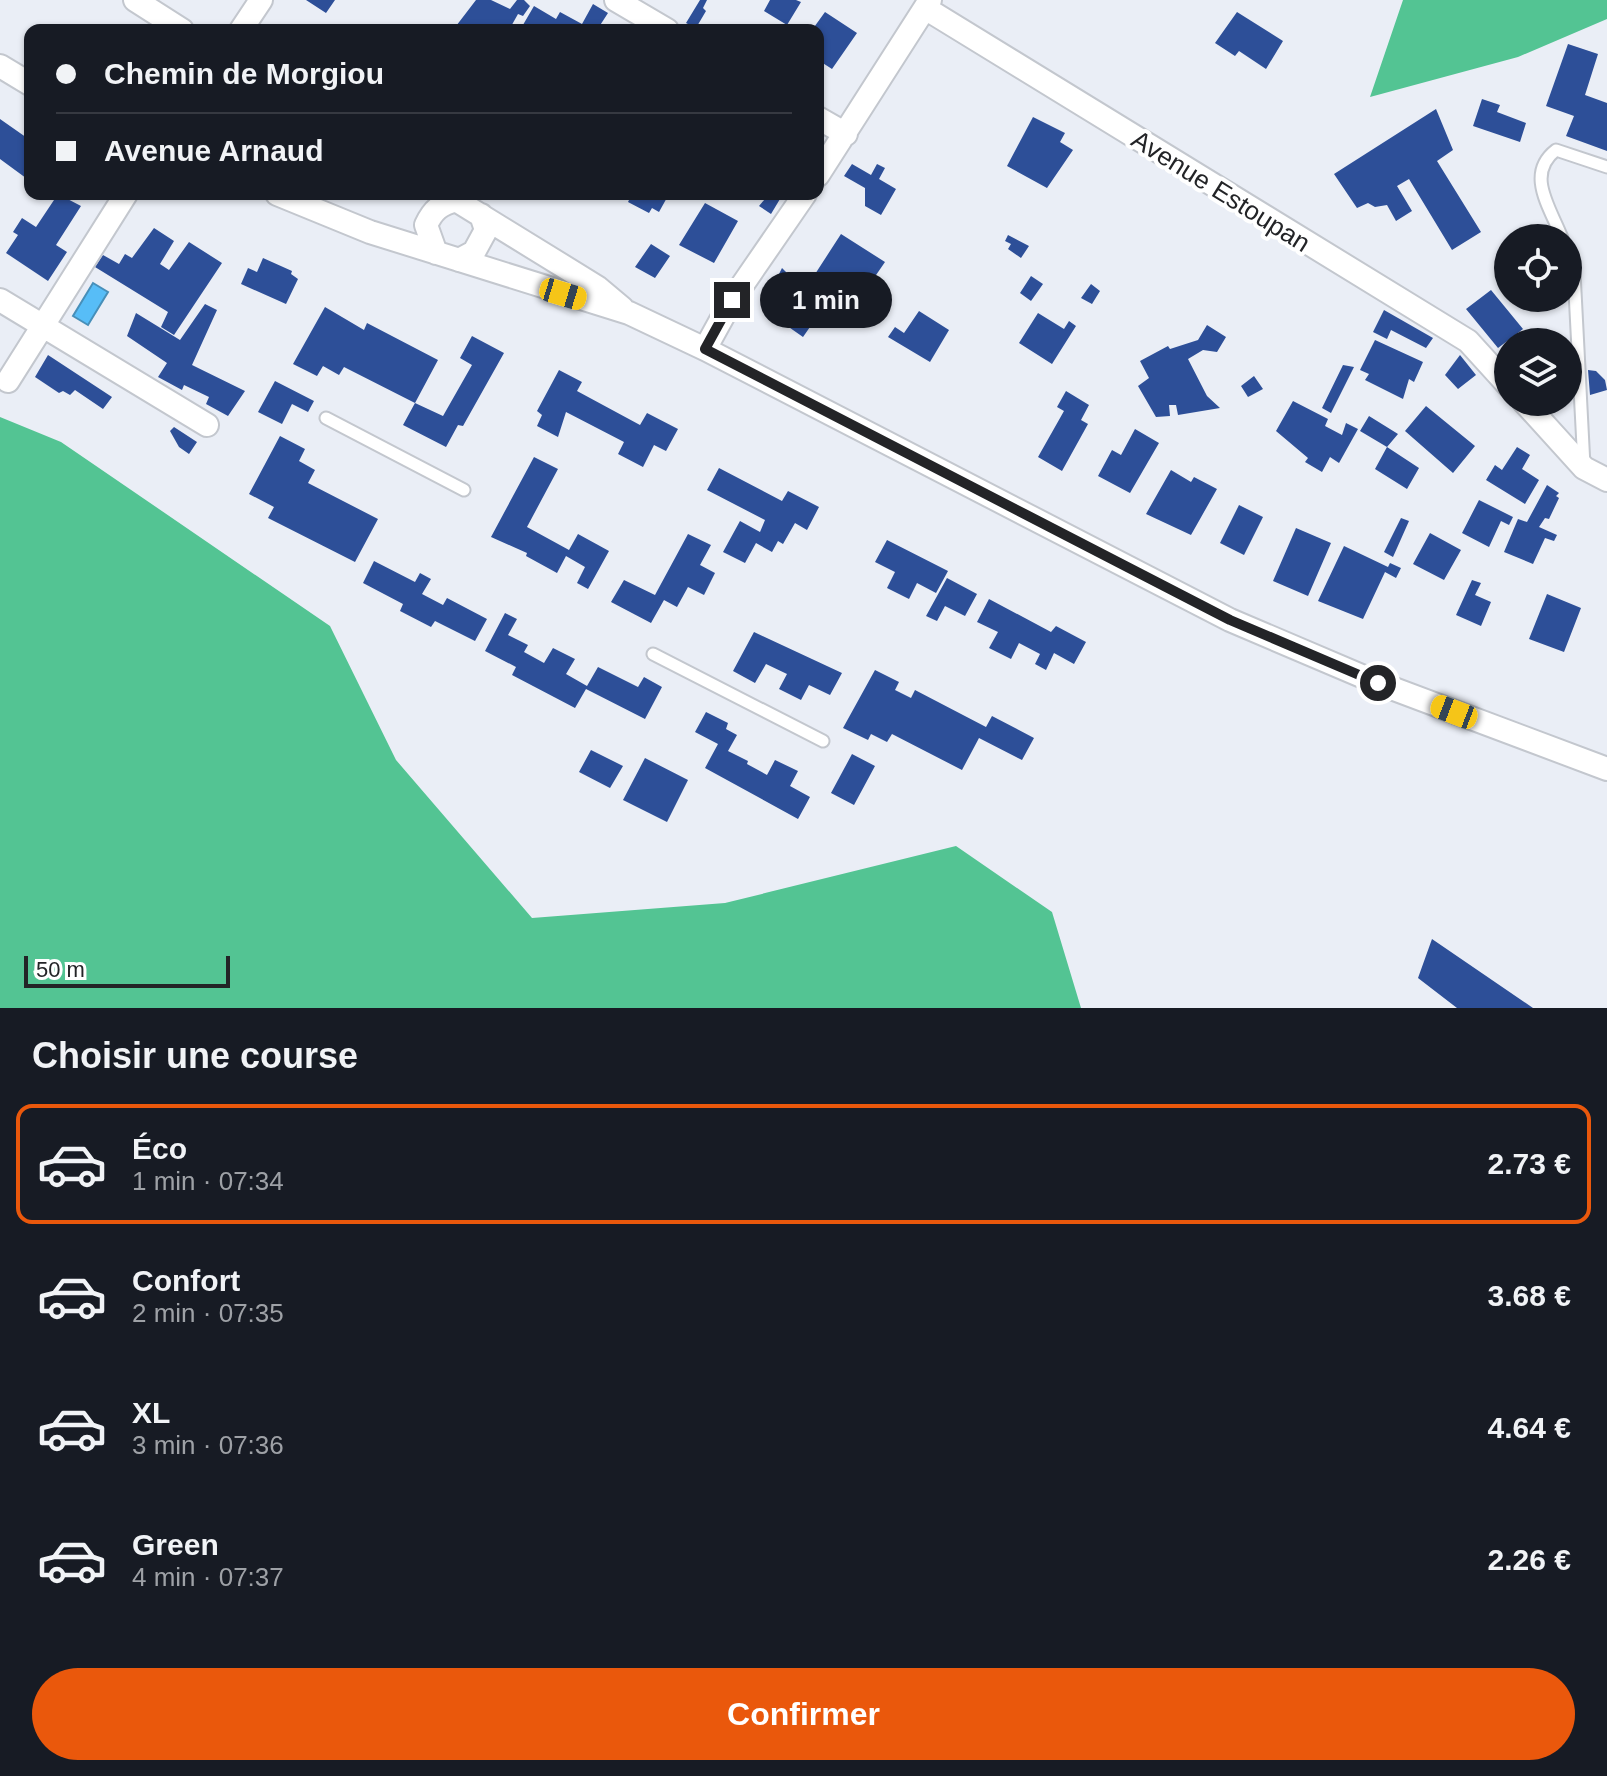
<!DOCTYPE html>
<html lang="fr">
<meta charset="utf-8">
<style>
:root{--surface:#171b24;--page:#20242c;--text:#f1f3f6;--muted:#9ea1a6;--line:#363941;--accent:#ea580c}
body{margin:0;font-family:Helvetica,sans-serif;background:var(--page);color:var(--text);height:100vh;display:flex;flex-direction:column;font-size:30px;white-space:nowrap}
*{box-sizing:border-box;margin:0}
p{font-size:26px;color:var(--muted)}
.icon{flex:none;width:44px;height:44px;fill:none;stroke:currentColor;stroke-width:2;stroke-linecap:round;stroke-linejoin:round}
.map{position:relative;height:1008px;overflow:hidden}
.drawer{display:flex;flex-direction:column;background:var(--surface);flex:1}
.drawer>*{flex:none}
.banner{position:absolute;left:24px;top:24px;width:800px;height:176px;border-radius:16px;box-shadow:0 2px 6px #0004;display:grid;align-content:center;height:176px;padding:0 32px;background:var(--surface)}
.buttons{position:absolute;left:1494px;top:224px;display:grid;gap:16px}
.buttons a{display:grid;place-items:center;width:88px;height:88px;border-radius:50%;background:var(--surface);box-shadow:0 2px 6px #0004;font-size:40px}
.scale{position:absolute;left:24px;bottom:20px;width:206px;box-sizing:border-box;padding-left:8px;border:4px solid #232427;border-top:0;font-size:22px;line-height:28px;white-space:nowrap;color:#232427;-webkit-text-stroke:6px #fff;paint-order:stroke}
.end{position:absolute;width:36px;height:36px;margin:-18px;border:10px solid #232427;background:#fff;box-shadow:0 0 0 4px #fff}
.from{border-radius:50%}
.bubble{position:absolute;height:56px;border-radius:28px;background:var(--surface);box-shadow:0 2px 6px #0004;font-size:26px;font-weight:600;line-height:56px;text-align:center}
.car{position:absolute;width:24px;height:48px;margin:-24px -12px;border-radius:10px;box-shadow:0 0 6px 2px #0007;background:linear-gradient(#f5c518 24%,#345 0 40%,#f5c518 0 76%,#345 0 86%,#f5c518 0)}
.banner b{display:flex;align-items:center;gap:28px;height:76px;font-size:30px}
.banner b+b{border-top:2px solid var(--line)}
.banner i{width:20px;height:20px;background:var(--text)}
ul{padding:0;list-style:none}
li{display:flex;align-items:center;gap:24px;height:120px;margin:0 16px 12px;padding:0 16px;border:4px solid transparent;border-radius:16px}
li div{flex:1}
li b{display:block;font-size:30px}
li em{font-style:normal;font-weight:600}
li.selected{border-color:var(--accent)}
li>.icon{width:72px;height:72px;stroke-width:1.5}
h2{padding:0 32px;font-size:36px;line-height:96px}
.action{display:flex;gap:16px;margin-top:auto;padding:16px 32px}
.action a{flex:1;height:92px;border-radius:48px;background:var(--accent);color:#fff;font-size:32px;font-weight:600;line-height:92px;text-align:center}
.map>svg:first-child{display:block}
.forest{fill:#53c493}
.water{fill:#57bdf7;stroke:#478fb9;stroke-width:2}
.building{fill:#2d4f98}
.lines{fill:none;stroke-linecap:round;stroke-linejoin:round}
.service-casing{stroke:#c3c7ce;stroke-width:15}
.minor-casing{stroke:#c3c7ce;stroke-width:26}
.service{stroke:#fff;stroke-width:11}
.minor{stroke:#fff;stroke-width:22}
.route{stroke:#232427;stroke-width:10}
.labels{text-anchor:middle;stroke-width:8;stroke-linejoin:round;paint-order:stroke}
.street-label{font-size:26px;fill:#232427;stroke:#fff}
</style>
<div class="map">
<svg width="1607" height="1008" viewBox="0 0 1607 1008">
<rect width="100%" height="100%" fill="#eaeef6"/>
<path class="forest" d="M1403 0H1607V19L1518 57 1370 97Z
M0 417 61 442 330 626 396 760 532 918 725 903 956 846 1052 912 1081 1008H0Z"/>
<path class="water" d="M93 283 108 292 88 325 73 316Z"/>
<path class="building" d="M306 0H335L326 13Z
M476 0H491L510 9 517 0H524L530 6 523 16 518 14 509 30H453Z
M700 0H707L703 8 706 11 696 28 686 23Z
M770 0H796L801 2 787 25 764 11Z
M593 4 608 13 597 30H520L534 6 556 19 560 12 582 24Z
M825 12 857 33 832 69 818 60V30H812Z
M1237 12 1283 41 1266 69 1239 51 1235 56 1215 43Z
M1568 44 1598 54 1585 95 1607 103V151L1566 136 1574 116 1546 106Z
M1482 99 1500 105 1497 112 1526 123 1520 142 1473 126Z
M1436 109 1453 150 1437 161 1481 232 1452 250 1409 179 1397 186 1412 211 1396 221 1387 205 1375 207 1368 203 1357 208 1334 174Z
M1033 117 1065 133 1060 142 1073 150 1047 188 1007 166Z
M0 119 30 140V181L0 159Z
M852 164 871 175 877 164 885 168 879 179 896 189 881 215 865 206V188L844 176Z
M58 194 81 206 56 245 67 252 48 281 6 253 18 235 13 232 22 218 36 227Z
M632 194H669L659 212 652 208 649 213 628 202Z
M769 194H783L771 214 759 206Z
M705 203 738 221 714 263 679 245Z
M154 228 174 241 160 264 169 270 189 242 222 263 174 335 161 327 168 312 95 267 103 255 119 264 125 254 132 258Z
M841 234 885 262 874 278 869 275 861 286 853 282 839 303 821 290 829 279 825 278 816 291 808 285Z
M1008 235 1029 246 1021 258 1008 249 1011 244 1005 241Z
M651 244 670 256 655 278 635 267Z
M263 258 292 271 291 274 298 279 286 304 241 284 248 268 257 272Z
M782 268 801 287 826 304 803 337 783 323 796 305 790 300 795 293 777 278Z
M1031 276 1043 284 1031 301 1020 293Z
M1091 284 1100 291 1092 304 1081 298Z
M1491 290 1523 329 1498 348 1466 309Z
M205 304 217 310 192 365 245 391 228 416 206 404 209 397 184 385 182 390 158 377 167 363 127 336 136 313 180 340Z
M325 307 364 330 367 323 438 360 415 403 344 367 339 375 323 366 317 376 293 364Z
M1384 310 1433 338 1426 348 1391 330 1387 339 1373 332Z
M919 311 949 330 930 362 888 337 895 327 904 333Z
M1038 313 1064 329 1069 321 1076 326 1052 364 1019 343Z
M1207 325 1226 337 1217 352 1203 350 1188 359 1207 396 1220 408 1178 415 1176 405H1169L1170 416 1156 417 1138 386 1149 378 1140 361 1168 346 1170 349 1198 340Z
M472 336 504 353 463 426 458 425 446 447 403 425 415 403 443 416 472 365 460 358Z
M1375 340 1423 362 1414 382 1409 379 1403 399 1365 380 1369 374 1360 370Z
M48 355 112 397 103 409 75 390 70 395 63 391 59 393 35 377Z
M1460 355 1476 375 1458 389 1445 375Z
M1343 365 1354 367 1331 413 1322 408Z
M559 370 582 382 577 391 640 425 647 413 678 429 666 451 654 445 643 467 618 454 624 442 566 412 558 437 537 426 542 415 537 411Z
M1588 370 1596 371 1605 380 1607 390 1590 395Z
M1254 376 1263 389 1248 397 1241 386Z
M275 381 314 401 308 412 292 404 282 424 258 412Z
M1066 391 1089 405 1081 420 1088 424 1062 471 1038 457 1064 411 1057 407Z
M1293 401 1328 419 1325 426 1342 435 1346 423 1358 429 1339 463 1330 457 1322 472 1305 462 1308 458 1276 431Z
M1426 406 1475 446 1453 473 1405 431Z
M1369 416 1398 434 1387 447 1360 431Z
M174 427 197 442 189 454 179 447 170 431Z
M1135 429 1159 443 1130 493 1098 476 1112 450 1121 455Z
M280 436 305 449 299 461 315 470 308 483 378 519 355 562 268 518 274 507 249 494Z
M1387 447 1419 468 1407 489 1375 469Z
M1517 447 1530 455 1522 469 1539 480 1525 504 1486 480 1495 465 1502 470Z
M534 457 558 469 527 527 569 550 578 534 609 551 588 589 577 583 585 567 566 556 557 573 526 556 527 553 491 537Z
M719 468 782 501 788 491 819 507 807 530 795 523 783 544 778 541 772 552 756 543 745 563 723 552 740 521 760 532 765 520 707 490Z
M1171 470 1191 482 1194 477 1217 489 1191 535 1146 514Z
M1547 485 1559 493 1556 496 1559 498 1549 519 1545 518 1539 527 1557 535 1554 541 1545 538 1533 564 1504 552 1518 519 1527 522Z
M1479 500 1513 517 1509 525 1501 521 1489 547 1462 533Z
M1239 505 1263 517 1244 555 1220 543Z
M1401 518 1409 521 1393 557 1384 552Z
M1296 528 1331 543 1308 596 1273 581Z
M1430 533 1461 550 1444 580 1413 564Z
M688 534 711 545 700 565 715 573 704 595 688 587 677 607 664 600 651 623 611 602 624 580 655 595Z
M887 540 948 571 936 593 917 583 909 599 887 588 895 572 875 562Z
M1344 546 1388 567 1390 563 1401 568 1396 578 1385 572 1363 619 1318 601Z
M374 561 415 582 420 573 431 579 422 594 443 605 447 598 487 619 475 641 435 621 431 627 400 611 403 604 363 583Z
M947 578 977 594 965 616 945 606 937 621 926 616Z
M1472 580 1481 583 1475 595 1491 602 1481 626 1456 615Z
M1547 594 1581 608 1564 652 1529 639Z
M989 599 1051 632 1056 626 1086 642 1074 664 1054 653 1046 670 1035 664 1040 654 1019 643 1011 659 989 648 998 632 977 622Z
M505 613 517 619 508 635 528 645 524 652 544 663 553 648 575 659 566 674 587 686 598 667 638 687 644 677 662 687 645 719 586 689 575 708 512 675 516 667 485 651Z
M754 632 842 673 830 695 809 685 801 700 779 689 787 674 766 664 755 683 733 671Z
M875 670 899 682 895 690 911 698 915 690 986 727 992 716 1034 738 1022 760 979 738 962 770 892 734 887 742 871 734 868 740 843 728Z
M706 712 728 723 726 729 737 735 728 751 748 761 747 764 767 775 775 760 798 771 790 786 810 797 798 819 705 768 718 744 695 732Z
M591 750 623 766 610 788 579 772Z
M852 754 875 766 854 805 831 793Z
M645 758 688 780 667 822 623 800Z
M1432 939 1533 1008H1457L1418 978Z"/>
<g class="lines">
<g class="service-casing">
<path id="service" d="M1562 238C1550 207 1525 174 1556 150L1607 167
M1568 256 1574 272 1584 466
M326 418 464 490
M653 654 823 741"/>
</g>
<g class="minor-casing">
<path id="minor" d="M135 0 182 30
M616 0 667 30
M925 8 1468 341 1508 385
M241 30 261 0
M0 66 30 84
M818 118 846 134
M818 175 930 0
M277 194 370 232 629 313 705 349 1230 620 1378 683 1607 769
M446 194 597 287 622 308
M436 253 426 225C433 210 440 204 457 200
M459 260 474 252 486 230 481 215
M0 300 207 425
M705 349 732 300 805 194
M8 381 126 194
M1524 402 1584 468 1607 480"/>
</g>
<use href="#service" class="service"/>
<use href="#minor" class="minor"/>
</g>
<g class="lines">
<path class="route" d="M732 300 705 349 1230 620 1378 683"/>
</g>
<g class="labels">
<g class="street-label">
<text transform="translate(1221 191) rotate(32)" y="9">Avenue Estoupan</text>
</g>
</g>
</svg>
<div class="buttons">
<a><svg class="icon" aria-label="locate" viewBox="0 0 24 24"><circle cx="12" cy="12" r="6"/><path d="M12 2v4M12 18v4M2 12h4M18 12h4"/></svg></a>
<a><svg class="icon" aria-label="layers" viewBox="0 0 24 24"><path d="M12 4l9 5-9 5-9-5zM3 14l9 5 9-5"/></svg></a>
</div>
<div class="scale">50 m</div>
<i class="end from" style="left:1378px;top:683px"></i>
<i class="end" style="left:732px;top:300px"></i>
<div class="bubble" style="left:760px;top:272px;width:132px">1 min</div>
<i class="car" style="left:563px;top:294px;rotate:107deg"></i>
<i class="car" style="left:1454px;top:712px;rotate:291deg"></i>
<div class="banner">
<b><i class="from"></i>Chemin de Morgiou</b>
<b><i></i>Avenue Arnaud</b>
</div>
</div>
<section class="drawer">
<h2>Choisir une course</h2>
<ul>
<li class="selected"><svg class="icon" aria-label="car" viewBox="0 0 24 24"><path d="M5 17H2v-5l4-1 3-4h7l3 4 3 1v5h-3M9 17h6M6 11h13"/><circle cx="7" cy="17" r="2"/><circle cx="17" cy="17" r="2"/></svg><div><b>Éco</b><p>1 min · 07:34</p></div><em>2.73 €</em></li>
<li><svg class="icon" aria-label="car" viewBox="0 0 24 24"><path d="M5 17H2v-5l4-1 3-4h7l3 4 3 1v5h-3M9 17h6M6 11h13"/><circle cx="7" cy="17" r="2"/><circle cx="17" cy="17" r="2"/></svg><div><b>Confort</b><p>2 min · 07:35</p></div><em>3.68 €</em></li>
<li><svg class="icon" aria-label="car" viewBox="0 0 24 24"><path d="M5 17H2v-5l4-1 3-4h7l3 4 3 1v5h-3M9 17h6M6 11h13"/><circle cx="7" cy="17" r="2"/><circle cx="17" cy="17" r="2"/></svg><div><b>XL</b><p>3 min · 07:36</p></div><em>4.64 €</em></li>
<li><svg class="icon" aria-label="car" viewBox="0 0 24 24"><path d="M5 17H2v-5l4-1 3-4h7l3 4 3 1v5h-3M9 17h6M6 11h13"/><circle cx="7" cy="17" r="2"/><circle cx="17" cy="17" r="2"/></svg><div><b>Green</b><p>4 min · 07:37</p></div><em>2.26 €</em></li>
</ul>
<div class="action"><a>Confirmer</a></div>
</section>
